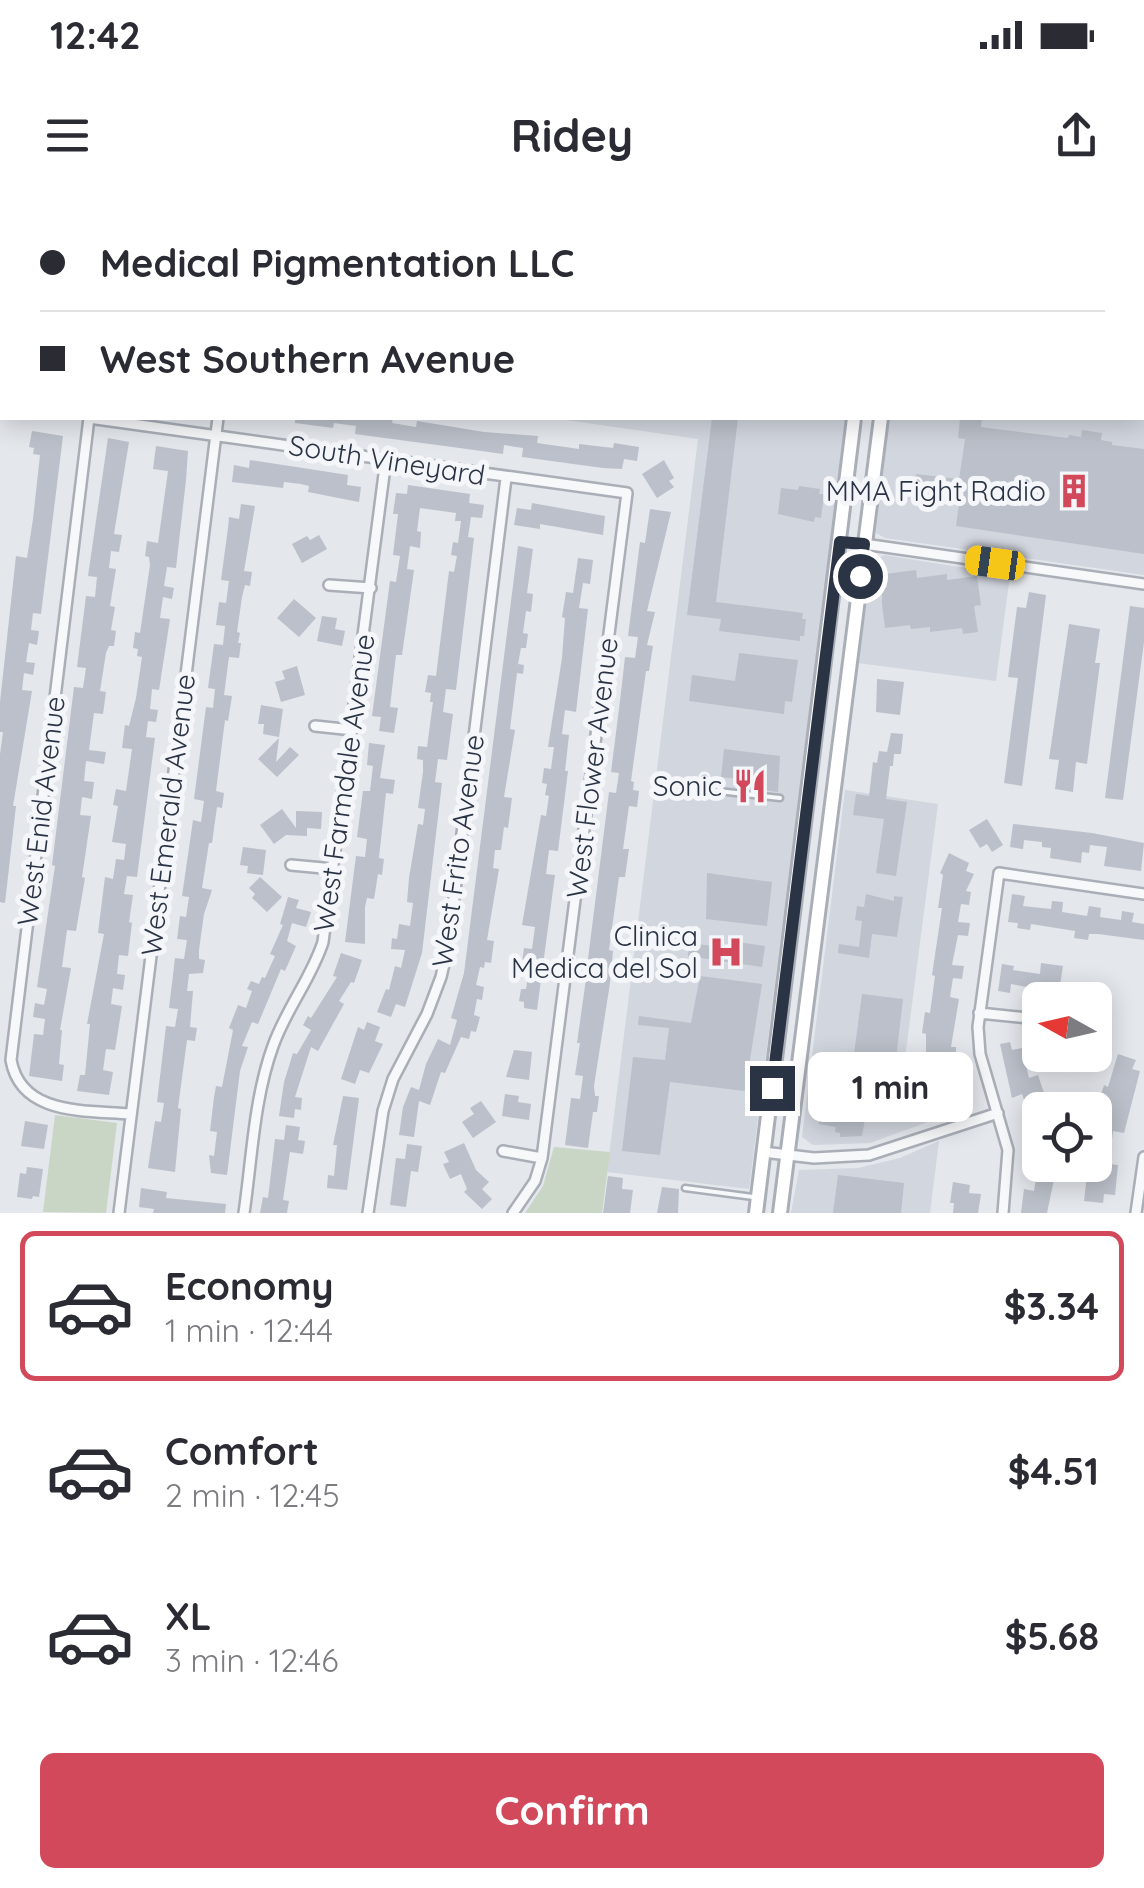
<!DOCTYPE html>
<meta charset="utf-8">
<style>
:root{--surface:#fff;--page:#f7f7f7;--text:#2b2b33;--muted:#7c7c81;--line:#e1e1e2;--accent:#d1495b}
body{margin:0;font-family:Quicksand,sans-serif;background:var(--page);color:var(--text);height:100vh;display:flex;flex-direction:column;font-size:38px;white-space:nowrap}
*{box-sizing:border-box;margin:0}
p{font-size:32px;color:var(--muted)}
.icon{flex:none;width:55px;height:55px;fill:none;stroke:currentColor;stroke-width:2;stroke-linecap:round;stroke-linejoin:round}
.map{position:relative;height:1013px;overflow:hidden}
.sheet{display:flex;flex-direction:column;background:var(--surface);flex:1}
.sheet>*{flex:none}
.guide{position:absolute;left:0px;top:0px;width:1145px;height:220px;box-shadow:0 5px 25px #0003;display:grid;align-content:center;height:220px;padding:0 40px;background:var(--surface)}
.needle{width:65px;rotate:278deg}
.fabs{position:absolute;left:1022px;top:782px;display:grid;gap:20px}
.fabs a{display:grid;place-items:center;width:90px;height:90px;border-radius:15px;background:var(--surface);box-shadow:0 5px 25px #0003;font-size:50px}
.end{position:absolute;width:45px;height:45px;margin:-22px;border:12px solid #2b3445;background:#fff;box-shadow:0 0 0 5px #fff}
.from{border-radius:50%}
.bubble{position:absolute;height:70px;border-radius:15px;background:var(--surface);box-shadow:0 5px 25px #0003;font-size:32px;font-weight:800;line-height:70px;text-align:center}
.car{position:absolute;width:30px;height:60px;margin:-30px -15px;border-radius:12px;box-shadow:0 0 8px 2px #0007;background:linear-gradient(#f5c518 24%,#345 0 40%,#f5c518 0 76%,#345 0 86%,#f5c518 0)}
.guide b{display:flex;align-items:center;gap:35px;height:95px;font-size:38px}
.guide b+b{border-top:2px solid var(--line)}
.guide i{width:25px;height:25px;background:var(--text)}
ul{padding:18px 0 0;list-style:none}
li{display:flex;align-items:center;gap:30px;height:150px;margin:0 20px 15px;padding:0 20px;border:5px solid transparent;border-radius:15px}
li div{flex:1}
li b{display:block;font-size:38px}
li em{font-style:normal;font-weight:800}
li.selected{border-color:var(--accent)}
li>.icon{width:90px;height:90px;stroke-width:1.5}
.cta{display:flex;gap:20px;margin-top:auto;padding:20px 40px}
.cta a{flex:1;height:115px;border-radius:15px;background:var(--accent);color:#fff;font-size:40px;font-weight:800;line-height:115px;text-align:center}
.status{display:flex;justify-content:space-between;align-items:center;height:70px;padding:0 50px;background:var(--surface);direction:ltr}
.status svg{height:28px;fill:currentColor}
header{display:flex;justify-content:space-between;align-items:center;height:130px;padding:0 40px;background:var(--surface);font-size:45px;font-weight:800}
.map>svg:first-child{display:block}
.built{fill:#d2d6de}
.green{fill:#c9d6c5}
.building{fill:#bbc0ca}
.lines{fill:none;stroke-linecap:round;stroke-linejoin:round}
.lane-casing{stroke:#a9aeb7;stroke-width:9}
.street-casing{stroke:#a9aeb7;stroke-width:14}
.secondary-casing{stroke:#a9aeb7;stroke-width:18}
.lane{stroke:#f7f8fa;stroke-width:4}
.street{stroke:#f7f8fa;stroke-width:9}
.secondary{stroke:#fff;stroke-width:12}
.route{stroke:#2b3445;stroke-width:12}
.labels{text-anchor:middle;stroke-width:10;stroke-linejoin:round;paint-order:stroke}
.street-label{font-size:28px;fill:#2b3445;stroke:#f4f6f9}
.poi-label{font-size:28px;fill:#2b3445;stroke:#f4f6f9;text-anchor:end}
</style>
<div class="status"><b>12:42</b><svg viewBox="0 0 49 12"><path d="M0 12V9h3v3zM5 12V6h3v6zM10 12V3h3v9zM15 12V0h3v12zM26 1h20v11H26zM47 4h2v5h-2z"/></svg></div>
<header><svg class="icon" aria-label="menu" viewBox="0 0 24 24"><path d="M4 6h16M4 12h16M4 18h16"/></svg>Ridey<svg class="icon" aria-label="share" viewBox="0 0 24 24"><path d="M12 15V3M7 8l5-5 5 5M5 13v7h14v-7"/></svg></header>
<div class="map">
<svg width="1144" height="1013" viewBox="0 0 1144 1013">
<rect width="100%" height="100%" fill="#e4e7ec"/>
<path class="built" d="M254 0H873L254 2Z
M916 0 1144 2V375L885 338 876 333 889 218H1142V2H916Z
M552 218H846L749 989 607 972 698 239Z
M884 355 1010 375 996 481 858 463 873 361Z
M845 590 938 604 904 866 933 920 870 943 813 945 802 937Z
M939 941 930 1013H791L799 970 858 968 900 958Z"/>
<path class="green" d="M55 915 117 923 106 1013 43 1012Z
M554 947 610 952 602 1013H525L543 986Z"/>
<path class="building" d="M295 218H393L392 223 416 227 417 221 484 232 538 236 537 243 579 249V244L613 248 614 243 639 247 637 261 624 259 622 269 603 268 522 257 523 248 504 245 503 254 467 249 355 234 356 226 334 223 333 228 295 223Z
M712 218H738L716 402 803 413 802 419H806L804 436H800V441L719 431 721 419 687 415Z
M960 218H982L981 227 1068 238 1069 235 1081 237 1082 230 1102 233 1101 240 1112 242V245L1144 249V354L956 326 959 303 913 297 916 274 959 279 965 239 958 238Z
M32 231 63 236 41 414 33 413 31 430 39 431 37 445 29 443 26 462 35 463 33 475 24 473 22 490 32 491 13 606H16L5 703 0 702V554L3 532H0V502L16 356 27 358 33 319 40 255 33 254 34 248 29 247Z
M108 238 129 242 114 334 122 335 119 352 111 351 109 368 116 369 110 406 115 407 111 430 116 431 114 446H109L106 453 100 491 106 492 103 514 94 513 89 550 106 552 104 564 86 561 84 581 94 582 92 599 82 597 80 615 91 616 82 677 85 678 76 731 67 730 62 767 71 768 60 830H62L59 864 64 865 62 881 29 876 34 834 43 835 45 819 33 817 35 803 44 805 47 789 37 787 55 666 52 665 74 487 83 488 86 468 77 467 86 396 95 397 97 377 88 376Z
M156 246 188 251 186 280 176 368 167 367 164 386 174 388 172 399 163 397 160 418 170 419 159 490 152 489 150 509 158 510 156 522 148 521 146 537 155 538 137 677 127 676 124 694 133 695 129 722 132 723 128 756 119 755 117 774 125 775 123 790 113 788 111 804 122 806 115 850 106 849 103 870 113 872 109 895 77 891 80 875H85L90 824H87L104 734 98 733 105 677 113 679 116 659 124 660 126 644 112 642 118 606 113 605 116 589 126 591 132 549 122 548 125 525 129 526 136 498 142 457 137 456 138 449 133 448 135 432 140 433 150 365 149 357 145 356 147 341 158 343 168 271 153 269Z
M250 260 348 275 347 285 361 287 359 302 308 292 309 286 301 284 284 282 283 288 232 282 234 265 249 268Z
M664 260 674 278 669 281 674 287 657 298 642 274Z
M408 285 470 294 469 303 484 305 482 318 471 317 468 337 474 338 456 490 446 489 443 512 453 514 447 560 438 559 435 582 442 583 422 753 405 807 396 804 391 817 377 812 386 789 389 790 395 766 401 768 405 750 391 749 392 738 397 739 399 724 410 726 413 703 407 702 409 678 418 624 423 625 425 609 418 608 423 572V560L417 559 418 546 427 547 433 502H430L431 493 425 492 428 475 436 476 449 371 454 372 457 356 451 355 453 342 458 343 461 321H455L456 313 420 308 417 331 421 332 420 348 410 346 407 369 414 370 402 455H396L390 507 398 508 394 533 379 531 381 517 372 516 390 381 396 382 400 356 393 355 398 314H393L396 293 407 294Z
M799 286 820 289 819 294H824L821 318 815 317 814 322 778 314 781 288 798 290Z
M532 303 605 316 603 335 540 324V329L514 325 517 308 531 310Z
M241 304 255 306 244 371 252 372 250 386 245 385 242 397 237 432 240 433 238 443H241L239 458 229 457 224 495 232 496 228 521 225 520 216 591 224 593 222 608 217 607 212 643H209L202 688 212 690 204 714 199 750V759L205 760 203 773 189 774 187 791H193L190 827 197 828 195 841 187 840 178 908 181 909 175 972 148 968 155 921 161 922 164 903 157 902 166 826 175 827 178 809 169 808 175 758 184 759 187 740 177 739 180 716 186 717 189 697 182 696 193 620 201 622 204 601 194 599 206 507 213 508 215 489 208 488 214 444 223 445 225 426 216 425 219 402 226 403 229 381 221 380 228 328 229 317 239 319Z
M650 309 671 312 647 411 655 412 647 445 653 446 649 471H646L631 581 634 582 633 590 639 591 637 607 629 606 623 649H629L625 677H619L609 750 613 751 610 783 594 886 595 896H599L597 912H593L588 948 565 945 571 898 580 899 583 876 575 875 580 843H577L586 779 595 781 598 760 588 759 609 592 616 593 619 573 611 572 620 501 625 457 635 458 638 437 628 436 640 342 645 343Z
M319 335 327 349 302 363 292 344 307 336 310 340Z
M518 346 533 349 527 393 533 394 531 412 526 411 523 433 528 434 526 448H521L518 464 524 465 523 474 517 473 510 529 515 530 504 597 512 598 508 628 504 627 501 650H495L493 668 499 669 487 740 494 741 491 763 485 762 484 768 480 767 476 785 484 787 482 800 477 799 474 815 480 817 476 832 471 831 469 839 461 837 445 873 441 872 430 905 419 901 414 937 399 935 403 907 411 887 419 890 426 864 438 839 450 845 457 820 451 818 464 773Z
M578 358 593 360 590 384 583 383 579 408 588 409 576 512 565 510 562 534 569 535 565 571H568L558 651 549 650 546 674 555 675 537 810 524 808V802L519 801 521 789H526L529 771 521 770 524 748 532 749 535 727 522 725 541 615 546 616 549 596 545 595 547 584 542 583 544 568 551 569 554 547H548L562 458 565 418 562 417 566 392 573 393Z
M916 370 917 378 947 374V380L977 376 981 405 974 406 978 432 963 434 962 428 930 432V427L911 429 910 425 885 428 882 404V388L887 387 885 374Z
M1029 392 1046 395 1022 586 1004 583 1018 478 1008 477 1017 407 1026 408Z
M294 399 316 418 299 437 277 418Z
M1130 406 1144 408V442L1123 600 1105 598Z
M322 416 337 418 335 429 345 431 342 446 317 441Z
M1069 424 1100 429 1095 463H1100L1087 564 1076 562 1073 592 1055 589 1059 560 1049 559Z
M739 453 798 460 792 502 785 501 784 514 689 501 692 475 735 481Z
M297 466 305 495 281 502 275 482 285 479 282 471Z
M877 479 904 482 900 515 876 512Z
M261 505 283 509 279 537 263 534 264 524H258Z
M891 533 903 534 901 554H894L893 566H890L886 599 907 602 896 676 876 673 884 619 853 615 856 594 869 596 873 562 877 563 879 551 887 552Z
M279 538 276 562 290 547 299 555 277 577 258 559Z
M369 543 385 545 380 578 395 580 393 594 386 593 379 658 384 659 382 675 378 674 374 699 367 698 365 707V744L345 742 356 656 365 657 367 639 357 637 363 591H370L373 566 367 565Z
M724 549 780 556 778 592 737 587 738 579 721 577Z
M282 609 296 628V611L322 612 321 629 307 628V636L286 635 274 644 260 625Z
M987 619 1003 645 992 652 987 644 980 648 969 630Z
M1013 624 1092 633 1144 643 1141 671 1104 666 1107 647 1090 645 1089 653 1082 652 1081 663 1050 658 1051 648 1042 647V642L1024 640 1023 649 1010 647Z
M243 647 266 650 263 675 247 673 248 666 240 665Z
M949 653 969 663 966 671 974 674 966 691 971 692 969 705 961 704 958 722 970 723 968 736 958 735 952 765 964 766 962 779 953 778 950 797 959 799 951 847H956V859H947L948 868H926V834L922 833 925 812 930 813 935 776 932 775 942 708H938L943 675 940 673Z
M707 673 772 682 767 726 706 719Z
M260 677 282 697 267 712 252 698 255 694 249 688Z
M866 694 894 701V696L903 697 897 737 872 734 869 758 838 753 839 744 859 747 862 721 855 720 857 706 864 707Z
M1012 694 1025 696 1023 706 1051 709 1052 701 1063 702 1062 712 1087 716 1089 706 1101 708 1100 717 1121 720 1122 711 1134 713 1132 722 1144 724V740L1098 734H1089L1088 740 1074 738 1075 731 1031 724 1030 730 1017 728 1018 723 1008 722Z
M288 697 299 700 296 708 311 712 306 727 292 723 287 741 296 746 285 771 281 769 258 824 252 822 242 846 248 847 240 871 227 975 211 973 209 955 214 956 217 932 210 931 214 897 216 886 222 887 233 830 229 828 238 805 246 808 252 791 247 789 251 781 259 784 262 777 265 778 275 756 270 754 283 725 280 724Z
M737 742 765 746 762 767 688 756 689 743 736 749Z
M341 753 362 760 354 783 351 782 339 801 344 804 318 851 311 847 295 897 302 898 301 910 295 909 294 918 279 916 284 882 293 853 297 854 311 830 303 825 308 816 311 818 337 777 333 776Z
M1041 763 1063 766 1060 785 1050 784 1049 791 1011 784 1010 793 998 791 1002 764 1014 766 1013 770 1040 774Z
M700 776 762 784 745 891 670 882 660 955 622 951 633 857 665 860 669 828 638 825 639 816 691 823Z
M862 794 903 799 896 859 854 854Z
M367 822 380 827 375 841 383 844 369 873 360 870 355 884 341 879 358 827 364 830Z
M1010 842 1012 850 1022 848 1029 878 1038 875 1045 896 1025 902 1022 894 1012 898 1000 844Z
M514 850 532 852 529 880 506 877Z
M1118 854 1136 860 1132 869 1140 871 1124 933 1113 931 1109 964 1118 965 1115 995 1104 994 1103 1003 1084 1001 1088 965H1095L1098 904 1104 885 1108 887Z
M836 879 856 884 855 890 873 892V915L870 914V920L865 919 862 936 840 937V933L835 932 836 927 819 924 818 904H822V898L827 899 830 881Z
M953 883 954 891 964 889 967 899 940 905 938 899 932 901 929 888Z
M505 894 519 896 518 902 531 904 529 920 502 916Z
M343 896 359 898 347 990 327 988 328 975 334 976 337 945H333Z
M481 901 496 922 473 938 462 922 474 914 470 908Z
M25 921 48 925 44 949 21 946Z
M286 925 300 927 298 940 305 941 303 954 290 952 283 1000 289 1001 287 1013H260L263 997 268 998 275 939 284 940Z
M464 943 476 970 489 982 482 989 492 999 482 1009 464 992 467 989 461 974 450 979 443 964 449 962 444 952Z
M407 944 422 946 418 972 411 971 406 1007 390 1005 396 958 405 959Z
M1027 958 1040 960V965H1057L1047 1013H1021L1024 989 1034 991 1037 972 1026 971Z
M27 967 43 969 39 997 33 996 32 999 17 997 20 973 26 974Z
M838 975 904 983 901 1013H833Z
M608 976 623 978 622 989 633 990 630 1013H603Z
M953 982 970 985 969 993 981 994 978 1013H953L954 1003H950Z
M662 987 679 989 678 1013H657Z
M141 988 167 992 166 998 226 1004 225 1013H153L154 1009 139 1007Z"/>
<g class="lines">
<g class="lane-casing">
<path id="lane" d="M721 2 722 0
M762 2 763 0
M1142 117H1144
M710 590 780 598
M685 988 753 997"/>
</g>
<g class="street-casing">
<path id="street" d="M244 2V0
M0 208H2
M89 218 627 293 542 958 535 981 513 1013
M89 218 11 860C21 916 86 910 130 914
M864 344 1144 384
M329 385 371 388
M315 526 353 530
M291 665 334 669
M979 813 1037 819
M503 951 542 958
M763 952 814 958 869 955 998 913
M119 1013 218 218
M244 1013C252 958 254 898 273 846 286 809 311 779 323 742L386 259
M368 1013 383 911 393 879 427 814 441 777 448 747 506 278
M1003 1013 1008 950 980 854 978 827 999 673 1144 694
M1136 1013 1144 957"/>
</g>
<g class="secondary-casing">
<path id="secondary" d="M880 2 881 0
M910 2V0
M756 1013 854 218
M780 1013 881 218"/>
</g>
<use href="#lane" class="lane"/>
<use href="#street" class="street"/>
<use href="#secondary" class="secondary"/>
</g>
<g class="lines">
<path class="route" d="M772 888 840 342 864 344 860 376"/>
</g>
<defs>
<g id="building-bare" transform="scale(2.7)"><path d="M-4-6H4V6H1V3H-1V6H-4ZM-2.5-4.3h1.7v1.8h-1.7ZM.8-4.3h1.7v1.8H.8ZM-2.5-1h1.7V.8h-1.7ZM.8-1h1.7V.8H.8Z" fill="#d1495b" stroke="#f4f6f9" stroke-width="2.5" paint-order="stroke"/></g>
<g id="restaurant-bare" transform="scale(2.7)"><path d="M-5-6h1v4h1v-4h1v4h1v-4h1v5L-1.5 .5V6h-2V.5L-5-1ZM5-6V6H3V1.5H1.5Q1.5-4 5-6Z" fill="#d1495b" stroke="#f4f6f9" stroke-width="2.5" paint-order="stroke"/></g>
<g id="hospital-bare" transform="scale(2.7)"><path d="M-5-5h3v3.5h4V-5h3V5h-3V1.5h-4V5h-3Z" fill="#d1495b" stroke="#f4f6f9" stroke-width="2.5" paint-order="stroke"/></g>
</defs>
<g fill-rule="evenodd">
<use href="#building-bare" x="1074" y="291"/>
<use href="#restaurant-bare" x="750" y="586"/>
<use href="#hospital-bare" x="726" y="752"/>
</g>
<g class="labels">
<g class="street-label">
<text transform="translate(387 260) rotate(9)" y="10">South Vineyard</text>
<text transform="translate(592 568) rotate(-83)" y="10">West Flower Avenue</text>
<text transform="translate(344 583) rotate(-82)" y="10">West Farmdale Avenue</text>
<text transform="translate(41 611) rotate(-83)" y="10">West Enid Avenue</text>
<text transform="translate(168 615) rotate(-83)" y="10">West Emerald Avenue</text>
<text transform="translate(458 651) rotate(-82)" y="10">West Frito Avenue</text>
</g>
<g class="poi-label">
<text x="1046" y="301">MMA Fight Radio</text>
<text x="722" y="596">Sonic</text>
<text x="698" y="746">Clinica<tspan x="698" dy="32">Medica del Sol</tspan></text>
</g>
</g>
</svg>
<div class="fabs">
<a><svg class="needle" viewBox="-14 -14 28 28"><path d="M0-13l5 13h-10z" fill="#e53935"/><path d="M0 13l5-13h-10z" fill="#7c7c81"/></svg></a>
<a><svg class="icon" aria-label="locate" viewBox="0 0 24 24"><circle cx="12" cy="12" r="6"/><path d="M12 2v4M12 18v4M2 12h4M18 12h4"/></svg></a>
</div>
<i class="end from" style="left:860px;top:376px"></i>
<i class="end" style="left:772px;top:888px"></i>
<div class="bubble" style="left:808px;top:852px;width:165px">1 min</div>
<i class="car" style="left:995px;top:363px;rotate:278deg"></i>
<div class="guide">
<b><i class="from"></i>Medical Pigmentation LLC</b>
<b><i></i>West Southern Avenue</b>
</div>
</div>
<section class="sheet">
<ul>
<li class="selected"><svg class="icon" aria-label="car" viewBox="0 0 24 24"><path d="M5 17H2v-5l4-1 3-4h7l3 4 3 1v5h-3M9 17h6M6 11h13"/><circle cx="7" cy="17" r="2"/><circle cx="17" cy="17" r="2"/></svg><div><b>Economy</b><p>1 min · 12:44</p></div><em>$3.34</em></li>
<li><svg class="icon" aria-label="car" viewBox="0 0 24 24"><path d="M5 17H2v-5l4-1 3-4h7l3 4 3 1v5h-3M9 17h6M6 11h13"/><circle cx="7" cy="17" r="2"/><circle cx="17" cy="17" r="2"/></svg><div><b>Comfort</b><p>2 min · 12:45</p></div><em>$4.51</em></li>
<li><svg class="icon" aria-label="car" viewBox="0 0 24 24"><path d="M5 17H2v-5l4-1 3-4h7l3 4 3 1v5h-3M9 17h6M6 11h13"/><circle cx="7" cy="17" r="2"/><circle cx="17" cy="17" r="2"/></svg><div><b>XL</b><p>3 min · 12:46</p></div><em>$5.68</em></li>
</ul>
<div class="cta"><a>Confirm</a></div>
</section>
